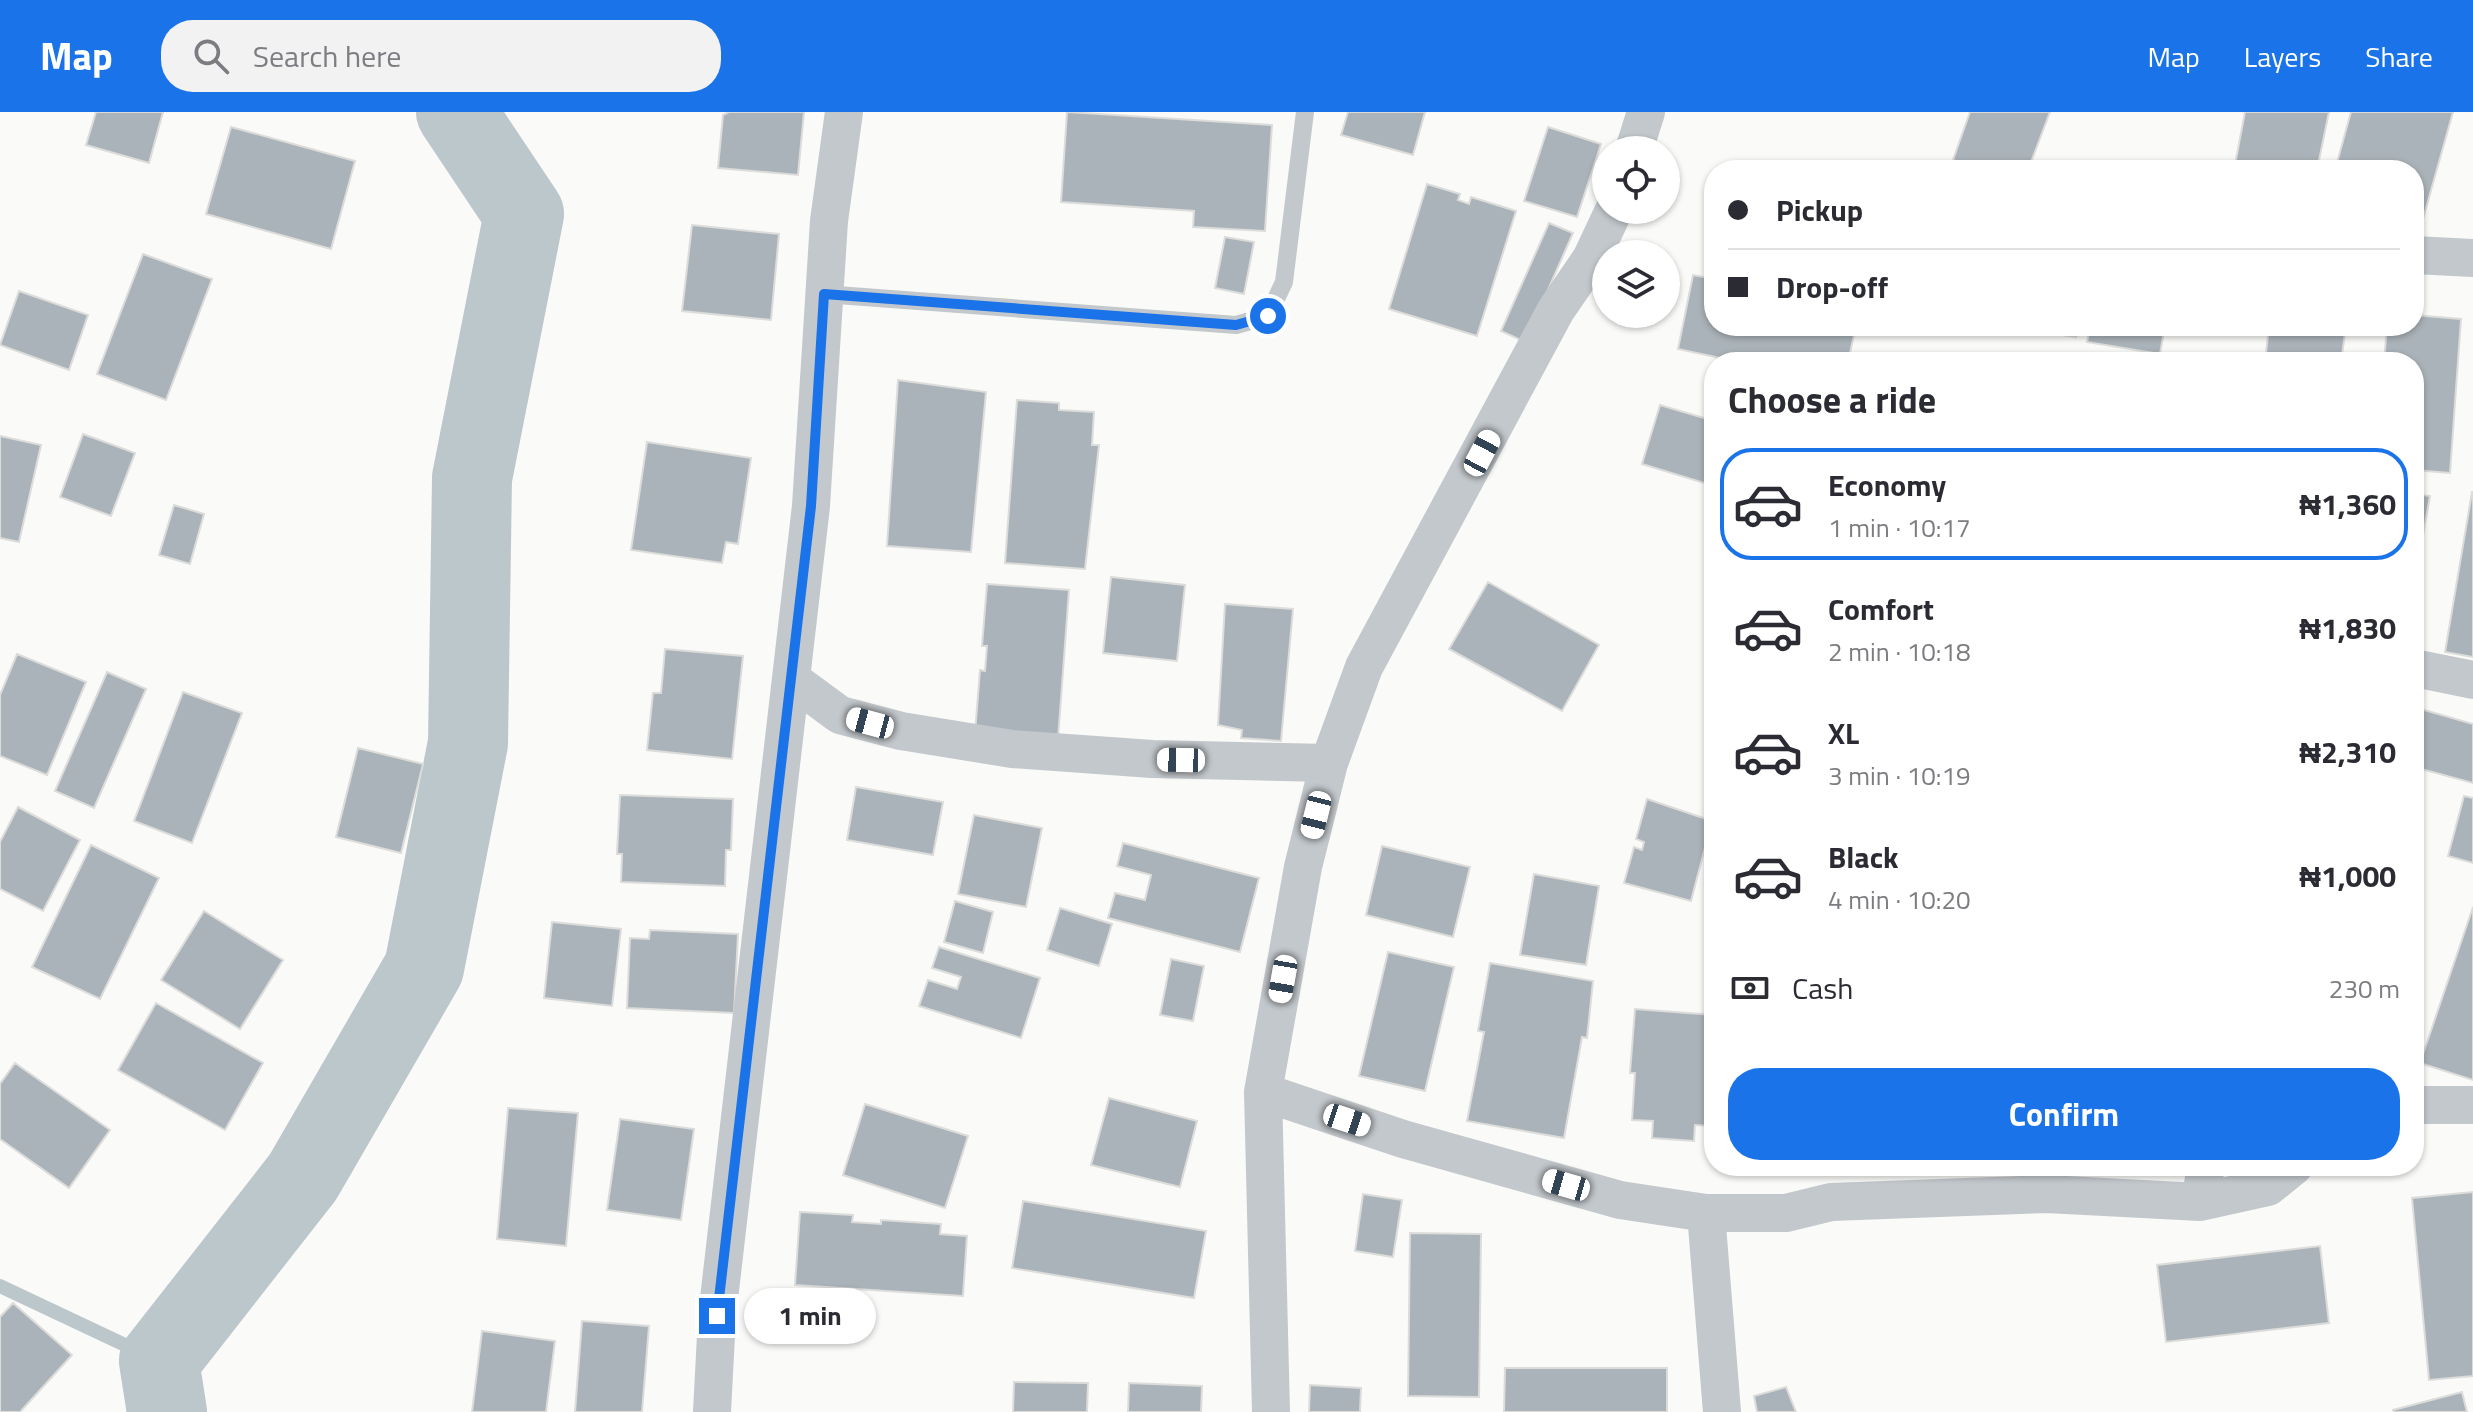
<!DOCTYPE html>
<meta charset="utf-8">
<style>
:root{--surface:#fff;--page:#f2f2f3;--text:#2b2b33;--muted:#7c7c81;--line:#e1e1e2;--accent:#1a73e8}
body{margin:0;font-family:"Titillium Web",sans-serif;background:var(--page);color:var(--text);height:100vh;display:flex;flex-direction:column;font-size:30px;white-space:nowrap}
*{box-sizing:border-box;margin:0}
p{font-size:26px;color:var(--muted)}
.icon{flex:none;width:44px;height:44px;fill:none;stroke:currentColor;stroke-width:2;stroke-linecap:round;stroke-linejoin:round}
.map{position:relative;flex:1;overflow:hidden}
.side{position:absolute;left:1704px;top:240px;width:720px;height:824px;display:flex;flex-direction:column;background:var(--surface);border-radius:32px;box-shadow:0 2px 6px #0004}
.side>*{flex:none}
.top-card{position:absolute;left:1704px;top:48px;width:720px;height:176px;border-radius:32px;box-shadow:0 2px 6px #0004;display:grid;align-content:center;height:176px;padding:0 24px;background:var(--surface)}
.tools{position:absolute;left:1592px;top:24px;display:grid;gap:16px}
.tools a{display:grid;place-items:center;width:88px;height:88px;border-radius:50%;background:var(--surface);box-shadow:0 2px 6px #0004;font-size:40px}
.end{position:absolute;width:36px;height:36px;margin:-18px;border:10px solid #1a73e8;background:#fff;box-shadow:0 0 0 4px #fff}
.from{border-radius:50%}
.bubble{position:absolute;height:56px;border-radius:28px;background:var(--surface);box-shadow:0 2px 6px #0004;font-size:26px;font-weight:700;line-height:56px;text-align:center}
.car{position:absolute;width:24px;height:48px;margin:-24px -12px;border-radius:10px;box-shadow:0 0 6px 2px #0007;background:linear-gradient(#fff 24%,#345 0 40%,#fff 0 76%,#345 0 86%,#fff 0)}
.top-card b{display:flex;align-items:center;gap:28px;height:76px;font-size:30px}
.top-card b+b{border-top:2px solid var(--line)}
.top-card i{width:20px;height:20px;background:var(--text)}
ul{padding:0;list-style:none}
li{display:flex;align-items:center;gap:24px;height:112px;margin:0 16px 12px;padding:0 8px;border:4px solid transparent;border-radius:32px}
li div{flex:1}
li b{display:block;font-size:30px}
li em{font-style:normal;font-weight:700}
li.selected{border-color:var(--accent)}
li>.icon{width:72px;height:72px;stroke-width:1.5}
h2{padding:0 24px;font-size:36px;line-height:96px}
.pay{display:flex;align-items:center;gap:20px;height:88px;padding:0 24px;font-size:30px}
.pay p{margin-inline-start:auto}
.primary-button{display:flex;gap:16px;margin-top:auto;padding:16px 24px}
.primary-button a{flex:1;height:92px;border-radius:32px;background:var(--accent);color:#fff;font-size:32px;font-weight:700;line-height:92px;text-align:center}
header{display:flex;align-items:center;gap:48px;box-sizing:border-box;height:112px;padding:0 40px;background:var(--accent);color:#fff}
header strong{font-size:38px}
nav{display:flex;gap:44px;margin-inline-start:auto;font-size:28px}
.search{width:560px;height:72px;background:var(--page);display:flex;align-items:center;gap:20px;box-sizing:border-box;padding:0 28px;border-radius:32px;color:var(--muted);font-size:30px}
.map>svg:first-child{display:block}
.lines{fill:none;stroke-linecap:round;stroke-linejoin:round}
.stream{stroke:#bbc7cb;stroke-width:14}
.river{stroke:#bbc7cb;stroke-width:80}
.building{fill:#aab3b9;stroke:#dcdcda;stroke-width:2}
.service{stroke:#c3c8cc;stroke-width:18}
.minor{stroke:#c3c8cc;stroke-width:38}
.route{stroke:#1a73e8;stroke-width:10}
</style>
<header>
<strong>Map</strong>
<div class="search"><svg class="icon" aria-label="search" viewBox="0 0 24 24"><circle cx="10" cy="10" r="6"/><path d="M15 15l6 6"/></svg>Search here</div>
<nav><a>Map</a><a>Layers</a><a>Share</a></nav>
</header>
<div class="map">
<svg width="2473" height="1300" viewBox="0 0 2473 1300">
<rect width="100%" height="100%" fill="#fafaf8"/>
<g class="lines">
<path class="stream" d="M0 1174 159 1249"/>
<path class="river" d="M167 1300 159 1249 303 1065 424 856 468 631 472 366 524 102 456 0"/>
</g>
<path class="building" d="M96 0H163L149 51 86 33Z
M729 0H804L798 63 718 56 723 3Z
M1067 0 1272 13 1265 119 1193 115 1194 99 1061 90Z
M1348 0H1425L1413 43 1341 23Z
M1970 0H2050L2028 58H1981L1953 48Z
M2245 0H2329L2317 58H2234Z
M2351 0H2453L2423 107 2418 105 2415 118 2414 58H2335Z
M231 15 355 49 331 137 206 102Z
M1548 15 1601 32 1577 105 1524 89Z
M1427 72 1460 82 1458 88 1469 92 1471 85 1516 99 1477 224 1389 197Z
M1549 111 1573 121 1525 230 1501 219Z
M692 113 779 122 771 208 682 199Z
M1225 125 1254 130 1244 182 1215 176Z
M143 142 212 167 166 288 97 262Z
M1693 163 1714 167V214H1856L1848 250H1739L1678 237Z
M19 179 88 203 69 258 0 233Z
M2414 203 2461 207 2450 361 2414 358V250H2384L2387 214H2414Z
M2008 214H2078L2076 225Z
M2090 214H2165L2160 242 2087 230Z
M2269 214H2346L2341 250H2265Z
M898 268 986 280 971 440 887 434Z
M1017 288 1059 291V298L1094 300 1092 333H1099L1085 457 1005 451Z
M1660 293 1714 309V374L1642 352Z
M83 322 135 341 111 404 60 385Z
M0 324 41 333 19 430 0 426Z
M647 330 751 346 738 432 726 430 722 451 631 438Z
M2472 380H2473V545L2445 540Z
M2414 382 2430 384 2414 473Z
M174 393 204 402 190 452 159 443Z
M1111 465 1185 473 1177 549 1103 541Z
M1488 470 1599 533 1562 599 1449 537Z
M987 472 1069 478 1058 627 975 621 980 558 985 559 987 534H982Z
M1225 492 1293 497 1281 629 1241 626 1242 618 1218 613Z
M665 537 743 544 732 647 647 638 653 581H661Z
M17 542 86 570 47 663 0 644V583Z
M107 560 146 577 94 696 55 679Z
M183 580 242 601 192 731 134 709Z
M2414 595 2473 612V671L2414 655Z
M358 636 423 652 401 741 336 725Z
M856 675 943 690 933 743 847 728Z
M620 683 733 687 731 738H726L725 774 621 770 622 742H617Z
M2464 684 2473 686V751L2448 744Z
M1647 687 1712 709 1691 789 1624 771 1634 735 1642 738 1644 730 1636 727Z
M18 695 80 728 43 799 0 777V730Z
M974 703 1042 716 1026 795 958 782Z
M1123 731 1259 766 1240 840 1108 806 1115 781 1145 788 1151 763 1117 754Z
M91 733 159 766 100 887 32 855Z
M1382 734 1470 755 1453 825 1366 803Z
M1534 762 1599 774 1586 853 1520 843Z
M2414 780 2423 783 2414 817Z
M955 789 993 800 983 841 944 830Z
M2473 795V968L2420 951Z
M1060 796 1112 812 1099 854 1047 838Z
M204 799 283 848 240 917 161 868Z
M552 810 621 817 612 894 544 886Z
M650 818 738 822 734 901 627 896 630 826 649 827Z
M939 835 1040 866 1021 926 919 894 928 868 957 877 961 865 932 856Z
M1388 840 1454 855 1425 979 1359 964Z
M1171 847 1204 854 1193 909 1160 903Z
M1490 851 1593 869 1587 926 1582 925 1564 1026 1467 1009 1484 920 1478 919Z
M156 891 263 951 225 1018 118 958Z
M1635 897 1714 903 1712 1014 1695 1013 1694 1029 1652 1026 1653 1009 1632 1008 1635 961H1630Z
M15 951 110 1018 69 1076 0 1027V972Z
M1109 986 1197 1009 1180 1075 1091 1053Z
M865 992 968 1024 945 1096 843 1063Z
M508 996 578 1001 566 1134 497 1127Z
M620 1007 694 1017 681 1108 607 1098Z
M2473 1080V1264L2429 1268 2412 1086Z
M1363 1082 1402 1088 1393 1145 1355 1139Z
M1023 1089 1206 1119 1194 1186 1012 1156Z
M800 1100 853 1103 852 1110 881 1112V1108L941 1112 940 1122 967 1124 963 1184 795 1173Z
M1410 1121 1481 1122 1479 1285 1408 1284Z
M2320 1134 2329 1211 2166 1230 2157 1153Z
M13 1191 72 1243 20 1300H0V1205Z
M582 1209 649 1214 642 1300H575Z
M482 1219 555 1229 546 1300H472Z
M1505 1256H1667V1300H1504Z
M1014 1270 1088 1271 1087 1300H1013Z
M1129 1271 1202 1274 1201 1300H1128Z
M1310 1273 1361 1276 1360 1300H1309Z
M1786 1275 1796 1300H1757L1754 1284Z
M2462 1280 2467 1300H2394L2393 1298Z"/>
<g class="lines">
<path class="service" d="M824 182 1236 213 1268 204 1284 170 1305 0"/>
<path class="minor" d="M1634 38 1646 0
M2414 143 2473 146
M2414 556 2473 568
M791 567 840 603 901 619 1012 637 1152 647 1329 651
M1263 980 1403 1027 1620 1088 1706 1101H1786L1831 1090 2047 1082 2200 1090 2268 1075 2294 1054
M2414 993H2473
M2200 1090 2206 1054
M1706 1101 1722 1300
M712 1300 717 1204 811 394 829 109 844 0
M1271 1300 1263 980 1303 755 1329 651 1364 555 1556 198 1591 147 1614 98"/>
</g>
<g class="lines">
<path class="route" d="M717 1204 811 394 824 182 1236 213 1268 204"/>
</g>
</svg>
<div class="tools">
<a><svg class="icon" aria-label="locate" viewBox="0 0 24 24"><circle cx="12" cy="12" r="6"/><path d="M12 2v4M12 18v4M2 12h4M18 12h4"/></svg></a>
<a><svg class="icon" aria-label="layers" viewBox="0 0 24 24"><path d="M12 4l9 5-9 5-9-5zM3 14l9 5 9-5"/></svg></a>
</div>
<i class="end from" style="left:1268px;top:204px"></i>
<i class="end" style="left:717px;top:1204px"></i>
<div class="bubble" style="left:744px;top:1176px;width:132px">1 min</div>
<i class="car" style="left:1482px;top:341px;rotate:28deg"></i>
<i class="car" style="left:870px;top:611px;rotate:285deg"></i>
<i class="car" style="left:1181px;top:648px;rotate:271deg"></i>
<i class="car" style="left:1316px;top:703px;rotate:194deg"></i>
<i class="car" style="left:1283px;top:867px;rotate:190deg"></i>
<i class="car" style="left:1347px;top:1008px;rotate:108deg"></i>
<i class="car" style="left:1566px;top:1073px;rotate:286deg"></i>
<div class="top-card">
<b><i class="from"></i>Pickup</b>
<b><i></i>Drop-off</b>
</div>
<section class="side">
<h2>Choose a ride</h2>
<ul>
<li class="selected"><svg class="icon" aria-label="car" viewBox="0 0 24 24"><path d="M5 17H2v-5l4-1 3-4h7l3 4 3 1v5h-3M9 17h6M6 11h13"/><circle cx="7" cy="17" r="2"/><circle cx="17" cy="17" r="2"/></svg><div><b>Economy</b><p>1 min · 10:17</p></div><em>₦1,360</em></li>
<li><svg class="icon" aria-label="car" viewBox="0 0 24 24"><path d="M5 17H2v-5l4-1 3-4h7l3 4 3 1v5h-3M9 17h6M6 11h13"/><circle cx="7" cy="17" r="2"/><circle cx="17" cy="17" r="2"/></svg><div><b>Comfort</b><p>2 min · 10:18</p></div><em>₦1,830</em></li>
<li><svg class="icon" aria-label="car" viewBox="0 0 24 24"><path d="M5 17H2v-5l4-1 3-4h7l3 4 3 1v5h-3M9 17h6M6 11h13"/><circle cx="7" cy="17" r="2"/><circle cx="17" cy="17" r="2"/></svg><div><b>XL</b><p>3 min · 10:19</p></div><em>₦2,310</em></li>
<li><svg class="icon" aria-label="car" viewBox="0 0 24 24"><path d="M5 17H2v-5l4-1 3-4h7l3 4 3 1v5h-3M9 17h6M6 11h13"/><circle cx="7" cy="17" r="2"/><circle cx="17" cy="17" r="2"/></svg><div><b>Black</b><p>4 min · 10:20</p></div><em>₦1,000</em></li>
</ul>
<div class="pay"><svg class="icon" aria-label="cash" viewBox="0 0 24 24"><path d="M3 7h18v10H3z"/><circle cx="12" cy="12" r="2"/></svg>Cash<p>230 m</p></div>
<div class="primary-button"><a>Confirm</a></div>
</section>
</div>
